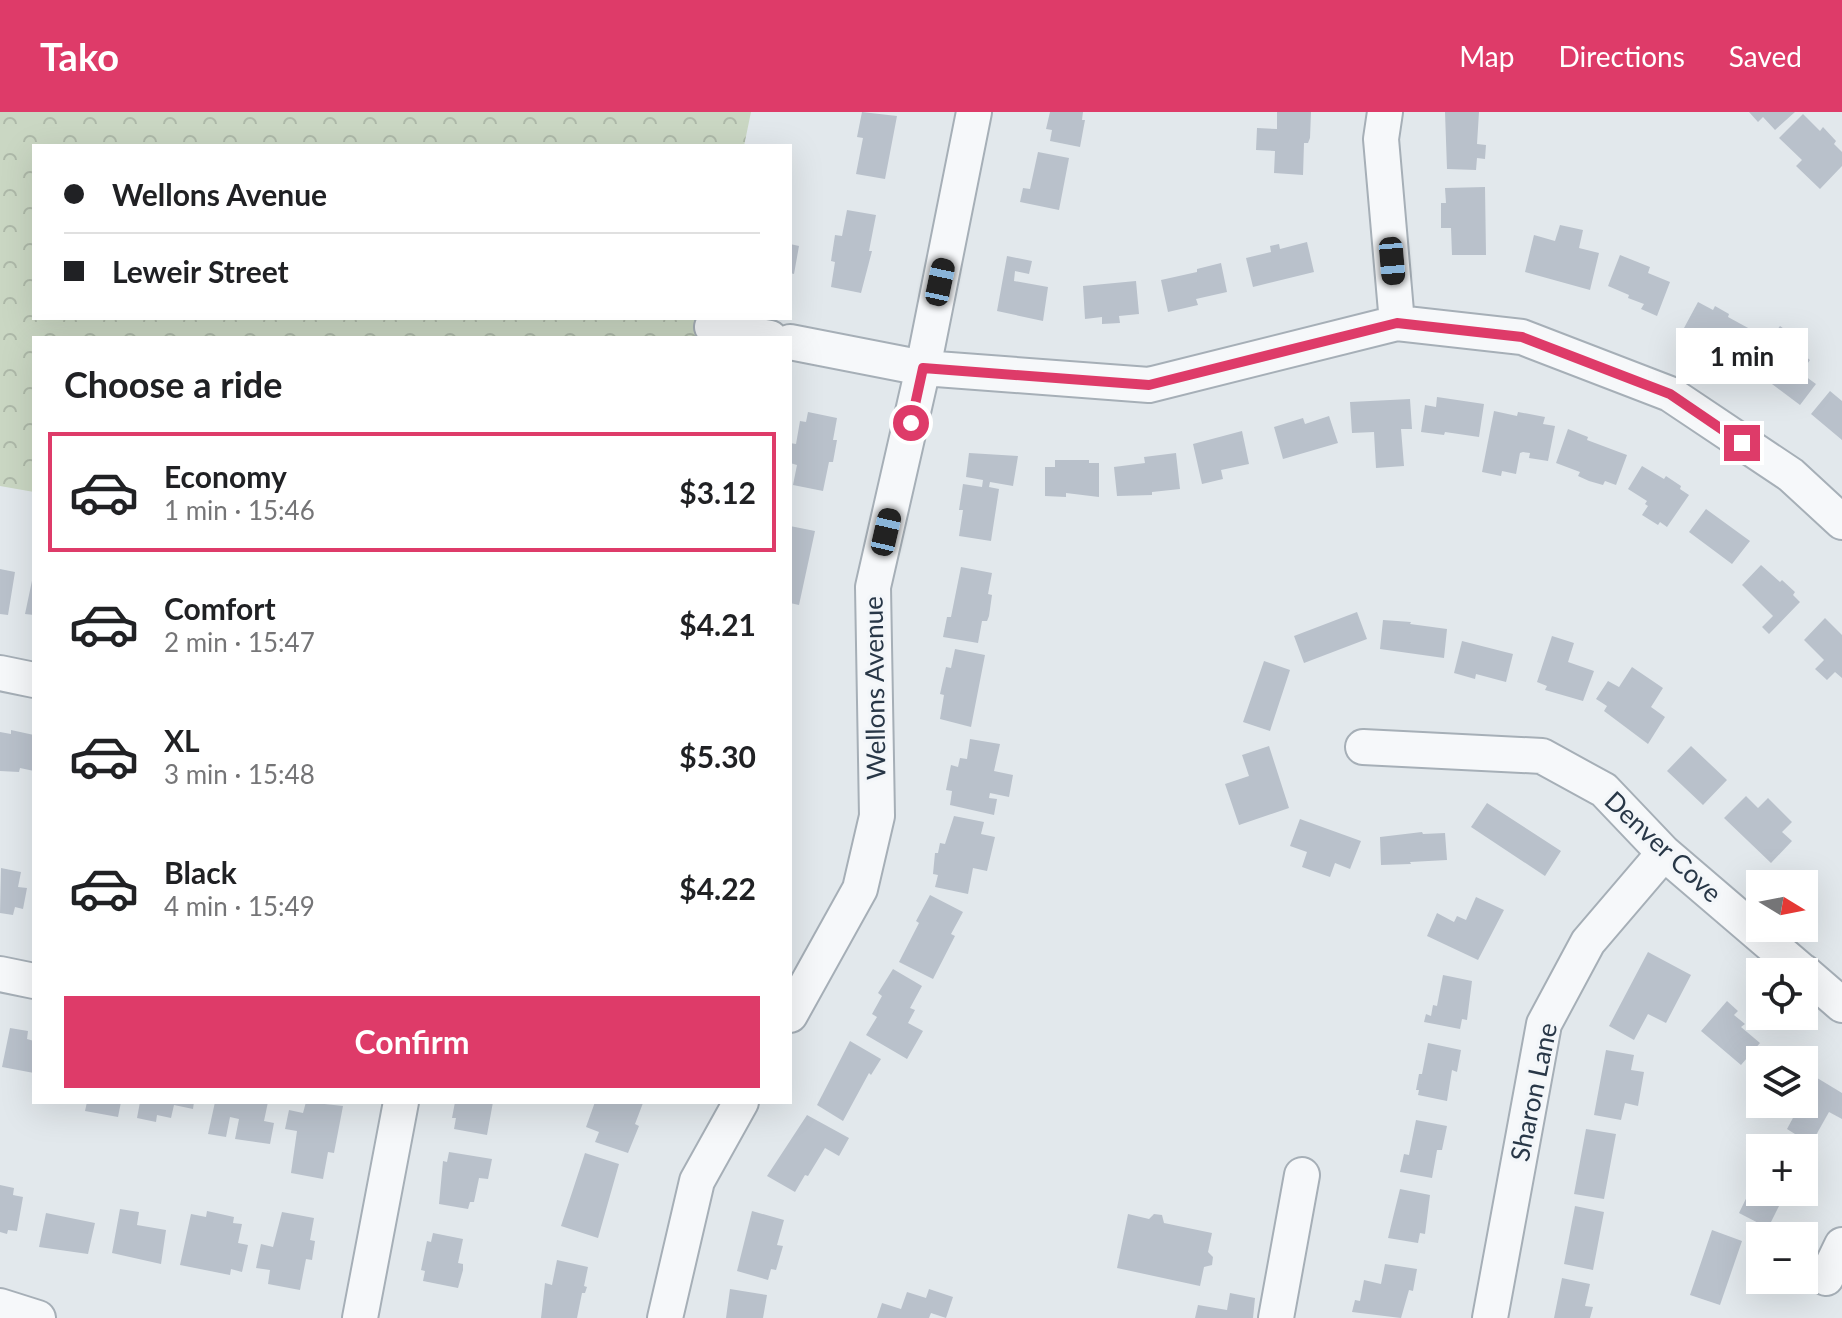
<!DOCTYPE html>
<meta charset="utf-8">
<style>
:root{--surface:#fff;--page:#f2f2f2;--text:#202124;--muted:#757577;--line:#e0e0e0;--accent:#de3b69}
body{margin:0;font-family:Lato,sans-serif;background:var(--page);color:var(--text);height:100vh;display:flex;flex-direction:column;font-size:30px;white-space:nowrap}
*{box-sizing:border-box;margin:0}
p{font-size:26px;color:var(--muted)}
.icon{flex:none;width:44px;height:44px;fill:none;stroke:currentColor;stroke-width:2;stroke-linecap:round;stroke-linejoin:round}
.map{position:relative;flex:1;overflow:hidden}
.drawer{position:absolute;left:32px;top:224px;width:760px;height:768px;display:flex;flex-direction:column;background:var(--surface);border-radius:0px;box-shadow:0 8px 32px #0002}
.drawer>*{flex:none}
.top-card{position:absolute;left:32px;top:32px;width:760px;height:176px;border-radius:0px;box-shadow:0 8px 32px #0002;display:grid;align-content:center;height:176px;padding:0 32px;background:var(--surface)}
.needle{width:52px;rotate:100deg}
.buttons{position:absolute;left:1746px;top:758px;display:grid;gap:16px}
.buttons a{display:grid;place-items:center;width:72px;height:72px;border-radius:0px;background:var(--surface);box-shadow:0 8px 32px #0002;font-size:40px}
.end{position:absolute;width:36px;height:36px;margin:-18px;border:10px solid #de3b69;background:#fff;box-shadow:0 0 0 4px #fff}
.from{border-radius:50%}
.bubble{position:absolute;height:56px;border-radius:0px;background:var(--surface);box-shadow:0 8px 32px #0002;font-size:26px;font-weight:700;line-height:56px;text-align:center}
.car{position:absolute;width:24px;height:48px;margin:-24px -12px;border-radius:10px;box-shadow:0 0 6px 2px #0007;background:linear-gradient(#222 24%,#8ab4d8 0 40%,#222 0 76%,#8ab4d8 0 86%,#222 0)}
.top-card b{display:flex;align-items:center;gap:28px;height:76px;font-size:30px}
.top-card b+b{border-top:2px solid var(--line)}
.top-card i{width:20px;height:20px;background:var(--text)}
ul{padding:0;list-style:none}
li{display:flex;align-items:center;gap:24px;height:120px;margin:0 16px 12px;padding:0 16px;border:4px solid transparent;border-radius:0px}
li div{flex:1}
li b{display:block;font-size:30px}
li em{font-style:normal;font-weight:700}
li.selected{border-color:var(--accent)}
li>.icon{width:72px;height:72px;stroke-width:1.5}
h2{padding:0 32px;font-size:36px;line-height:96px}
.button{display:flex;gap:16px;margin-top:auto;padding:16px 32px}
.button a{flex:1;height:92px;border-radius:0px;background:var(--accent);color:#fff;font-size:32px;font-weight:700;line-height:92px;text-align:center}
header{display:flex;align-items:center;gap:48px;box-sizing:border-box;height:112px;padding:0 40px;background:var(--accent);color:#fff}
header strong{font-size:38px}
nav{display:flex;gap:44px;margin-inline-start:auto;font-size:28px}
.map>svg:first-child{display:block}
.park{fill:url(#park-crowns)}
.building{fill:#b9c1cb}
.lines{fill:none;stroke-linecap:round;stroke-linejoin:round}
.minor-casing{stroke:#a6afb7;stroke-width:38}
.minor{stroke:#f6f8fa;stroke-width:34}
.route{stroke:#de3b69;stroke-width:10}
.labels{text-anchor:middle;stroke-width:7;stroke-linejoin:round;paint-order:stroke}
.street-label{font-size:26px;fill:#283747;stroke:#f3f6f9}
</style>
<header>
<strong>Tako</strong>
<nav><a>Map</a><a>Directions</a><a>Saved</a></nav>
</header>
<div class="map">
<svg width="1842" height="1206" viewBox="0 0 1842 1206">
<defs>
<pattern id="park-crowns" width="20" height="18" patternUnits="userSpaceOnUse" patternTransform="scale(2)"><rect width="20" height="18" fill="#cad7c3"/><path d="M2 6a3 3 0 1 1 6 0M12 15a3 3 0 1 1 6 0" fill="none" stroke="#aeb9a9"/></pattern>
</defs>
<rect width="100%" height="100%" fill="#e2e8ec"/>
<path class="park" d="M0 0H751L744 34H34V206H707L703 226H34V380L0 374Z"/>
<path class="building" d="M862 0 897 4 885 67 856 62 863 26 857 25Z
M1050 0H1083L1082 8H1085L1080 35 1050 29 1052 18 1046 17Z
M1277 0H1311L1310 26 1308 31H1304L1303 63 1274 61 1275 39 1256 38 1257 16 1277 17Z
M1445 0H1479L1477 32 1486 33 1485 47 1477 46 1476 58 1447 57Z
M1749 0H1795L1775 18 1763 5 1758 10Z
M1803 2 1820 19 1823 15 1836 29 1834 32 1842 40V54L1820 77 1796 54 1802 48 1779 26Z
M1038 40 1069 46 1059 98 1020 90 1023 76 1030 77Z
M1485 75 1486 143H1452L1451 116H1441V91H1446L1445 76Z
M847 98 876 103 869 139H872L861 181 831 175 835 150 831 149 835 123 842 124Z
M1560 113 1583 118 1579 136 1599 141 1590 178 1525 160 1534 123 1555 129Z
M1307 130 1314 160 1253 175 1246 146 1271 140 1270 134 1279 132 1280 137Z
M790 132 799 134 794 162 790 161Z
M1620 143 1650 155 1648 161 1670 170 1657 204 1641 197 1644 192 1628 186 1629 183 1608 174Z
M1007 144 1032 149 1029 162 1015 159 1014 169 1048 175 1043 209 997 199Z
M1221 151 1227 180 1196 187 1198 193 1168 200 1161 168 1197 160V157Z
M1136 169 1139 202 1119 204 1120 211 1102 212V205L1085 207 1083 174Z
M1698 190 1713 198 1715 194 1729 202 1728 205 1750 217 1735 245 1684 216Z
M1780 214 1794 224 1789 231 1810 248 1801 261 1816 272 1800 293 1749 255Z
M1830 279 1842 289V328L1811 302Z
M1437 285 1484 292 1479 325 1445 320 1444 323 1421 320 1425 293 1436 295Z
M1410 287 1412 317H1401L1404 354 1376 356 1374 320 1352 321 1350 290Z
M1494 299 1517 304 1518 300 1545 305 1543 312 1555 314 1548 349 1529 346 1530 341 1523 340 1520 341 1516 362 1502 359 1501 364 1482 360Z
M808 300 837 306 833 328H837L833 350H829L823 379 793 373 797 353 790 351V331L796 332 800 309 806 310Z
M1329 304 1338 331 1283 347 1274 315 1303 306 1305 312Z
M1568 317 1588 325 1587 328 1627 343 1616 373 1605 369 1603 373 1589 369 1578 364 1580 360 1556 351Z
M1242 319 1249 352 1221 358 1223 367 1202 372 1193 332Z
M969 341 1018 344 1013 374 990 370 989 375 999 377 991 429 959 424 963 398H959L963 372 982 375 983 368 966 365Z
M1176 341 1180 377 1152 380V383L1117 384 1114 355 1145 351 1144 345Z
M1055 348H1089V351H1099V385L1066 381V385L1045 384V355H1055Z
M1642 354 1664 367 1666 364 1681 374 1680 377 1689 383 1667 415 1660 410 1658 413 1642 403 1648 394 1645 392 1647 389 1628 377Z
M1706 397 1750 429 1732 452 1689 420Z
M790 414 815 419 799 493 790 491Z
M1761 453 1780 470 1782 468 1795 480 1793 483 1800 490 1769 522 1762 515 1773 504 1742 473Z
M961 455 992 461 988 482 992 483 989 504 987 509H982L978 531 943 525 947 505H951Z
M0 457 15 460 8 503 0 502Z
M33 464H34V503L25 502Z
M1357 500 1367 527 1304 551 1294 524Z
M1825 506 1842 523V566L1835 560 1827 568 1815 557 1824 548 1804 528Z
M1383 508 1411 510 1410 512 1447 517 1444 546 1380 537Z
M1552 524 1574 531 1568 550 1594 559 1583 589 1545 578 1547 574 1537 570Z
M1462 529 1513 542 1506 570 1476 562 1475 567 1454 561Z
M955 537 985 543 971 615 940 607 944 583 940 582 946 555 951 556Z
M1264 549 1290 558 1270 619 1243 610Z
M1632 555 1663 576 1651 595 1665 605 1648 632 1604 599 1607 594 1596 587 1608 569 1619 575Z
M11 618 34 623V659L20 656 19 660 0 659V620L11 622Z
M970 627 1000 632 994 659 1013 663 1009 685 990 681 989 686 997 687 994 703 950 693 952 679 946 678 951 653 958 655 960 646 967 647Z
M1269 634 1289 696 1239 713 1225 672 1249 664 1242 643Z
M1691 634 1727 668 1703 693 1667 659Z
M1746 684 1758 696 1768 686 1792 710 1782 720 1792 729 1771 751 1724 706Z
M1487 691 1561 739 1545 764 1471 715Z
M954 704 984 710 981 722 995 725 987 759 973 756 968 782 935 775 938 763 933 762 935 741H938L940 731 945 732Z
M1300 707 1361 729 1350 757 1335 751 1330 765 1302 755 1307 740 1290 734Z
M1422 720 1423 722 1445 721 1447 748 1410 750 1411 752 1381 753 1380 725Z
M1 756 21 760 18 775 27 776 23 797 15 795 13 803 0 801Z
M930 783 963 800 951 822 955 824 933 867 899 850 919 811 916 809Z
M1476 785 1504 798 1478 848 1427 824 1437 801 1454 810 1457 804 1466 808Z
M1648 840 1691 863 1666 911 1648 902 1634 928 1609 914Z
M893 857 922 874 910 896 915 898 908 911 923 919 907 947 866 923 877 905 872 902 882 884 878 881Z
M1443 863 1472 869 1467 908 1462 907 1460 917 1424 910 1426 902 1431 904 1433 893 1437 894Z
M1727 889 1738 899 1734 903 1745 912 1741 915 1760 931 1741 953 1701 919Z
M10 916 28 919 27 927 34 929V961L2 955Z
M850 929 881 947 871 963 869 961 843 1009 817 993Z
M1428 931 1461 938 1457 960 1452 958 1447 989 1418 983 1419 978H1416L1419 962H1422Z
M1606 938 1634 943 1631 958 1644 960 1638 994 1625 991 1621 1008 1594 1003Z
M1804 958 1842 981V1007L1829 1000 1811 1032 1787 1017 1794 1004 1774 992H1804Z
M87 990H121L118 1005 85 999Z
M140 990H194L193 997 174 993 171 1006 157 1003 156 1010 137 1006Z
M215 990H268L264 1009 274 1011 270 1032 235 1027 239 1007 230 1005 226 1025 208 1022Z
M306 990 343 994 334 1041 328 1040 323 1067 291 1061 297 1019 285 1017 289 998 303 1001Z
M455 990H493L487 1023 454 1017 456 1006H452Z
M595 990 643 991 635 1012 639 1014 628 1041 595 1030 599 1020 586 1015Z
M807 1003 849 1026 839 1044 825 1036 808 1064 805 1063 795 1080 767 1064Z
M1416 1008 1447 1014 1442 1038H1437L1432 1066 1400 1060 1404 1042 1409 1043Z
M1586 1017 1616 1022 1604 1087 1574 1082Z
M449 1040 492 1047 488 1067 479 1066 474 1090H470L468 1097 439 1092 443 1049 447 1050Z
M585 1041 619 1052 598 1126 561 1114Z
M1760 1058V1080H1786L1768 1116 1739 1101Z
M0 1073 14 1076 13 1083 23 1085 17 1119 8 1118 7 1122 0 1120Z
M1400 1077 1430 1083 1425 1122 1420 1121 1418 1131 1388 1126Z
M1575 1094 1604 1100 1593 1158 1564 1152Z
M120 1097 139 1100 137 1113 166 1118 161 1152 112 1141Z
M207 1099 234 1105 233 1111 242 1112 238 1131 248 1133 242 1160 231 1157 230 1163 180 1153 191 1102 206 1105Z
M752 1099 784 1108 777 1133 783 1134 776 1158 771 1157 768 1168 737 1159Z
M282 1100 314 1106 310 1128 315 1129 312 1148 306 1147 300 1178 268 1172 270 1158 256 1156 261 1132 273 1135Z
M46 1101 95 1111 88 1142 39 1135Z
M1128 1102 1149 1107 1154 1102 1162 1103 1164 1111 1212 1121 1208 1140 1213 1145 1212 1153 1204 1155 1200 1174 1117 1156Z
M1712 1118 1742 1129 1720 1193 1690 1183Z
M433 1121 463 1127 458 1151 463 1152V1158L458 1176 423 1169 425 1159 421 1158 427 1129 431 1130Z
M557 1148 588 1155 584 1174 587 1175 585 1181H582L577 1206H541L545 1171 552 1173Z
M1385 1152 1417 1157 1413 1179 1409 1178 1401 1206 1352 1200 1355 1188 1360 1189 1364 1168 1381 1172Z
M1562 1166 1590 1172 1585 1194 1593 1195 1590 1206H1554Z
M730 1177 767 1183 763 1206H726Z
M929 1177 953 1185 946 1206 931 1201 929 1206H877L882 1191 901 1197 907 1180 926 1186Z
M1230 1181 1255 1186 1253 1206H1195L1198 1193 1227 1198Z"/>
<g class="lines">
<g class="minor-casing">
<path id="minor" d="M1385 0 1381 27 1397 211
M712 215 770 226
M790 230 923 256 1149 273 1397 211 1522 225 1670 282 1791 363 1842 410
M0 561 34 568
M1363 635 1542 644 1604 678 1664 741 1803 860
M1804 860 1842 893
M0 862 34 869
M790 903 860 777 877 704 873 475 923 256 974 0
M1826 1166 1842 1133
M0 1194 38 1206
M360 1206 401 990
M665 1206 697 1069 741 990
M1276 1206 1302 1063
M1490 1206 1544 912 1588 830 1664 741"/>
</g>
<use href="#minor" class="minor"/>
</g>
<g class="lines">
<path class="route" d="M911 311 923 256 1149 273 1397 211 1522 225 1670 282 1742 331"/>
</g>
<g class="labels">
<g class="street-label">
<text transform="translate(875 576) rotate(-91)" y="9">Wellons Avenue</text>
<text transform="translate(1663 735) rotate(43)" y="9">Denver Cove</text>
<text transform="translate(1534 980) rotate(-78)" y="9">Sharon Lane</text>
</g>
</g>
</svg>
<div class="buttons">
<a><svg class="needle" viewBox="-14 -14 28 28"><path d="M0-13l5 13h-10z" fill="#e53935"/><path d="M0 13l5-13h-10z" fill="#757577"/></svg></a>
<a><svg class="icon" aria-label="locate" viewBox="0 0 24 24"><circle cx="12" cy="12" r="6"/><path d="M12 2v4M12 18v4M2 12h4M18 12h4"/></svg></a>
<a><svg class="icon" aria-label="layers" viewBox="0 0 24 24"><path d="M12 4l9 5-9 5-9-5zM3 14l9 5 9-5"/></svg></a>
<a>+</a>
<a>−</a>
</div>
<i class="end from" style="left:911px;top:311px"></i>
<i class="end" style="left:1742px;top:331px"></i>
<div class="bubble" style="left:1676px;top:216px;width:132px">1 min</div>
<i class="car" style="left:1392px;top:149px;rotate:175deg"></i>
<i class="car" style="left:940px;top:170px;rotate:12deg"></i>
<i class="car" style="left:886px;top:420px;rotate:13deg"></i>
<div class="top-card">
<b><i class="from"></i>Wellons Avenue</b>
<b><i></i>Leweir Street</b>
</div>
<section class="drawer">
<h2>Choose a ride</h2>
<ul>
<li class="selected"><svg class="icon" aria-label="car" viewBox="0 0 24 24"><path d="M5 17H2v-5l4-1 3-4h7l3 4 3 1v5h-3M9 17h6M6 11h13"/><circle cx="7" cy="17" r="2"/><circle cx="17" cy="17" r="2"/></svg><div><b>Economy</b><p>1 min · 15:46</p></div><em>$3.12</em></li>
<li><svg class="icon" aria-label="car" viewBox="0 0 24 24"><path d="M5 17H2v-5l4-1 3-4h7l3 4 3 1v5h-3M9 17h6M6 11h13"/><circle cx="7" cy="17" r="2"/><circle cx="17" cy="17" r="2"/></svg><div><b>Comfort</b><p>2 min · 15:47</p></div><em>$4.21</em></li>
<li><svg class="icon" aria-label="car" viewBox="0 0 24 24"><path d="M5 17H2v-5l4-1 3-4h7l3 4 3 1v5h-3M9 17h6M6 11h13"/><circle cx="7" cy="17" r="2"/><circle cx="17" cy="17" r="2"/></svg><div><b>XL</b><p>3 min · 15:48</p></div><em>$5.30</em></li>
<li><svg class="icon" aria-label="car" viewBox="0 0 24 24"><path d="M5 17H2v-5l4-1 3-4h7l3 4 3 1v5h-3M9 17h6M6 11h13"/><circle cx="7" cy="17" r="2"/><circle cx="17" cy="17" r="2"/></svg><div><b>Black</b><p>4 min · 15:49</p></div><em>$4.22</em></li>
</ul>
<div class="button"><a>Confirm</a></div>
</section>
</div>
